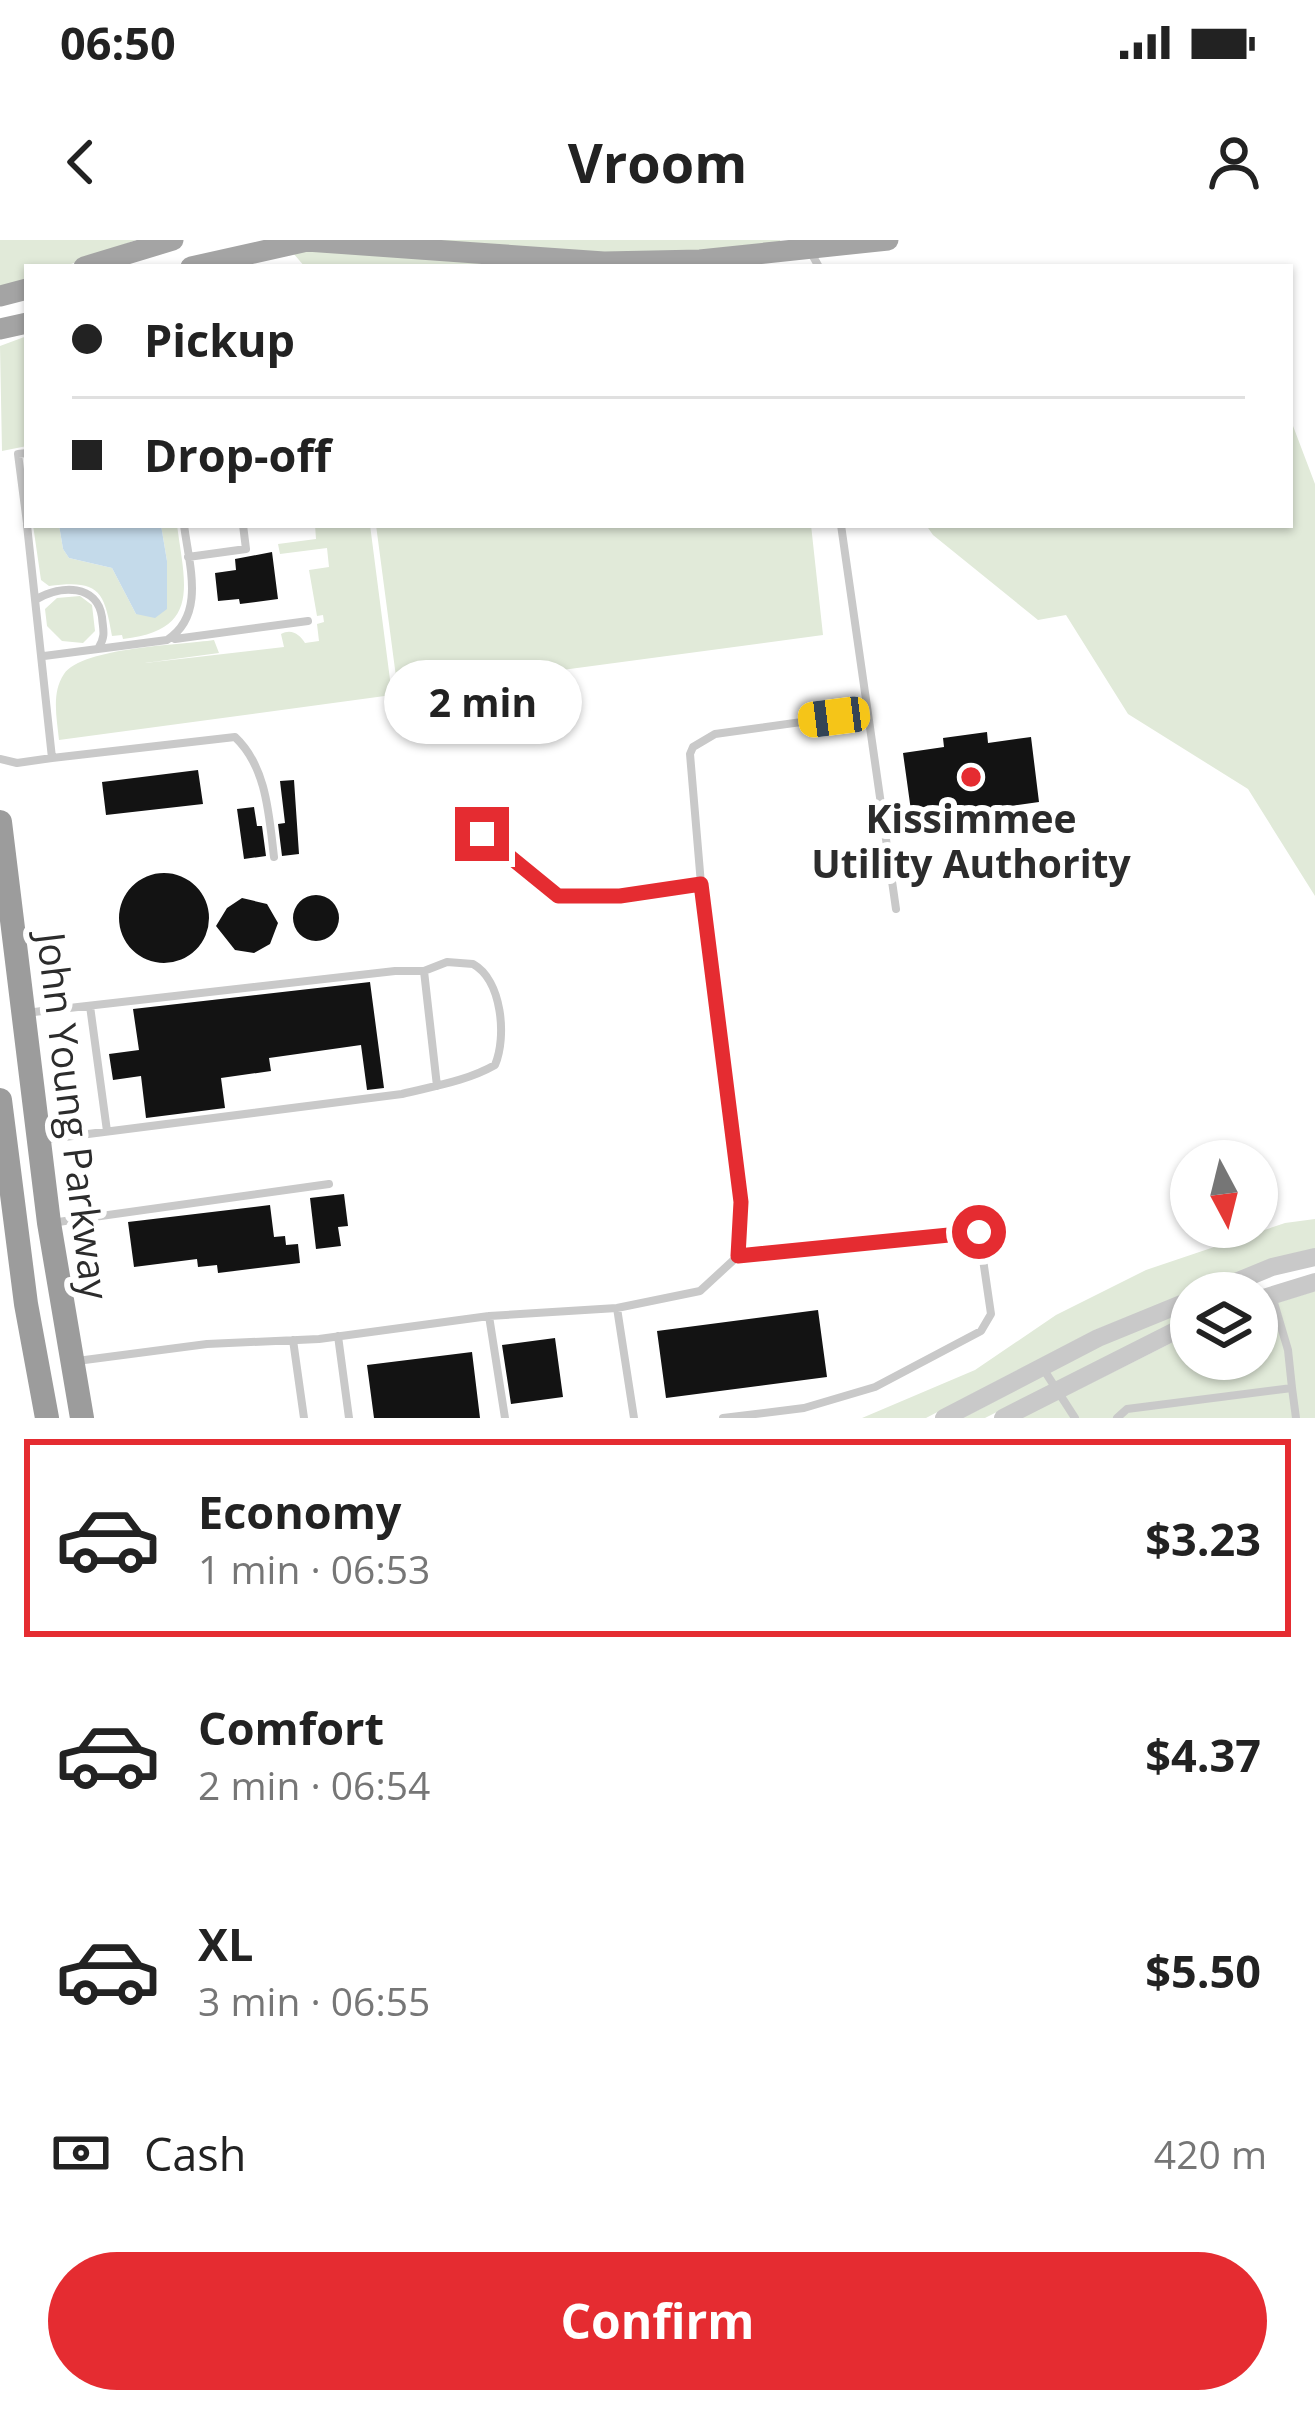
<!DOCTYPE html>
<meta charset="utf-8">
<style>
:root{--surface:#fff;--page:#f6f6f6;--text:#222;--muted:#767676;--line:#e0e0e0;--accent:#e52c31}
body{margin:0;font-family:"Open Sans",sans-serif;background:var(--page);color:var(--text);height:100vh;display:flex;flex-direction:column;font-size:45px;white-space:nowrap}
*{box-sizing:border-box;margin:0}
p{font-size:39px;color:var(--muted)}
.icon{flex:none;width:66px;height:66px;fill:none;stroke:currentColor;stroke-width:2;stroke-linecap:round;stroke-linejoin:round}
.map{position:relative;height:1178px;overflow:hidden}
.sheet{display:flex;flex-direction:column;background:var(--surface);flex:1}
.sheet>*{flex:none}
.guide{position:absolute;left:24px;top:24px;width:1269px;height:264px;border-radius:0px;box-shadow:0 3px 9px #0004;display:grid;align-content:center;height:264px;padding:0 48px;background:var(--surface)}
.needle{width:78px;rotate:173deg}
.fabs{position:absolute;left:1170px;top:900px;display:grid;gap:24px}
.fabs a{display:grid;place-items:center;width:108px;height:108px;border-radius:50%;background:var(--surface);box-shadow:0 3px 9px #0004;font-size:60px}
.end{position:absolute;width:54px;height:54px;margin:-27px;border:15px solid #e52c31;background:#fff;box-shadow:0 0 0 6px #fff}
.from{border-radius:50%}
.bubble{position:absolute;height:84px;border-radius:42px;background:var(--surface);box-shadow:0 3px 9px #0004;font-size:39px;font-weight:700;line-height:84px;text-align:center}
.car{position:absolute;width:36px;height:72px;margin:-36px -18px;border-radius:15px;box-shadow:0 0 9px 3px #0007;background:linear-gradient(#f5c518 24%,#345 0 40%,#f5c518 0 76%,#345 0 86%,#f5c518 0)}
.guide b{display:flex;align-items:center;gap:42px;height:114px;font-size:45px}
.guide b+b{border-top:3px solid var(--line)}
.guide i{width:30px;height:30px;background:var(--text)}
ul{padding:21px 0 0;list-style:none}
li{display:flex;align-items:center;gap:36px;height:198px;margin:0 24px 18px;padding:0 24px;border:6px solid transparent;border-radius:0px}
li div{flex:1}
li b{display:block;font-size:45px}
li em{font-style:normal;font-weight:700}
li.on{border-color:var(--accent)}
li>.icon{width:108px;height:108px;stroke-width:1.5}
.pay{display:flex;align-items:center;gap:30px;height:132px;padding:0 48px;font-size:45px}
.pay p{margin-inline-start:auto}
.cta{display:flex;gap:24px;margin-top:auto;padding:24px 48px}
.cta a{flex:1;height:138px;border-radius:72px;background:var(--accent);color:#fff;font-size:48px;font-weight:700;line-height:138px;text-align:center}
.status{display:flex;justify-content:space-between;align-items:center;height:84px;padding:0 60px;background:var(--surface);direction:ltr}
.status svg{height:33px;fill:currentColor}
header{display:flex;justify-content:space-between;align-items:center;height:156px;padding:0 48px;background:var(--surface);font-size:54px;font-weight:700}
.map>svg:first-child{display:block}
.green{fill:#e1ead9}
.water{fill:#c4daea}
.building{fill:#131313}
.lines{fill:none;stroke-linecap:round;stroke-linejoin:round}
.service{stroke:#c9c9c9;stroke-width:8}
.tertiary{stroke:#c9c9c9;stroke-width:18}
.primary{stroke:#a4a4a4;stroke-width:21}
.trunk{stroke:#9c9c9c;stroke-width:24}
.route{stroke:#e52c31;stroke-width:15}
.poi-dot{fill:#e52c31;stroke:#fff;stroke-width:4.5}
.labels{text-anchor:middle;stroke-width:12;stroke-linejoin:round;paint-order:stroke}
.poi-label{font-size:39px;font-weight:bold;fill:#2c2c2c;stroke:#fff}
.street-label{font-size:39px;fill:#2c2c2c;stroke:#fff}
</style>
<div class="status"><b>06:50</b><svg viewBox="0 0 49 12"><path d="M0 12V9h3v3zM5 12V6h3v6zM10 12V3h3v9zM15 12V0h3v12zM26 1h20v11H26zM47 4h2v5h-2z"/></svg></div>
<header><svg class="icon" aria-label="back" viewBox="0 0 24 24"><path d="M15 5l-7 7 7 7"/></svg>Vroom<svg class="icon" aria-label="person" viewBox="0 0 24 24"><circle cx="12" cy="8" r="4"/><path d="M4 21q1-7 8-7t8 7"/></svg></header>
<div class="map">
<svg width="1315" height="1178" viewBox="0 0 1315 1178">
<rect width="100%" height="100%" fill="#fff"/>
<path class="green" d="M0 0H136L63 27H27V40L0 47Z
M400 0H780L781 4 699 11 604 14Z
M304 10 560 27H305L293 13Z
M27 96V206L2 211 0 106Z
M1290 178 1315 244V656L1248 549 1128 474 1066 375 1038 380 933 295 926 285H1290Z
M33 285H59L63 309 69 318 112 328 136 374 167 321 161 285H177C185 346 201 390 123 399L122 395 112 396C104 349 98 340 49 346L41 340Z
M315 285H370L392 455 59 500C57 479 51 453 64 434 83 407 181 405 214 400L219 413 145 423 284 407 281 394C292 388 300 395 305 403L319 401 317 384 324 382 323 375 317 376 309 330 329 327 327 308 280 314 278 304 316 299Z
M376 285H811L823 395 398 452Z
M80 356 92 365 95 391 83 403 62 401 47 386 45 369 57 358Z
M1315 979V1009L1271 1020 1095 1090 926 1178H862L975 1130 1056 1075 1146 1030 1285 983Z
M1315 1051V1178H1021L1191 1093V1119H1257V1069Z
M1191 1069V1074L985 1178H963L1101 1105Z"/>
<path class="water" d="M59 285H161L167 321V369L155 378 136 374 112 328 69 318 63 309Z"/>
<path class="building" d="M272 312 278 359 240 364 239 359 218 361 215 333 236 330 235 319Z
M987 492 988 503 1031 497 1039 562 1003 567 1005 577 973 583 971 572 912 578 903 513 944 507 943 498Z
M198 530 203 564 106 575 102 542Z
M294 540 299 614 282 616 278 584 285 583 280 541Z
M254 567 257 586H262L266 616 244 619 237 569Z
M119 678a45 45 0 1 1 90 0a45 45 0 1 1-90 0Z
M293 678a23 23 0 1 1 46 0a23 23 0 1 1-46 0Z
M242 658 267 664 278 683 270 704 254 713 235 710 216 686 227 668Z
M370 742 384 848 367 850 361 805 269 818 271 831 221 838 225 868 146 878 141 836 113 840 109 814 139 810 133 769Z
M344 954 348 986 338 987 341 1006 316 1009 310 958Z
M270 965 274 997 285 996 286 1005 298 1004 300 1023 218 1033 217 1025 198 1027 197 1019 134 1027 128 982Z
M818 1070 827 1137 666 1158 657 1091Z
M555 1098 563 1157 511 1164 502 1105Z
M472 1112 480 1178H374L367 1125Z"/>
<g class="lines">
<path class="service" d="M810 11 819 27
M27 213 18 214 27 283
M841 285 896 669
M188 317 246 309 243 285
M37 359C61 345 97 344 102 377 103 390 106 395 99 407
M175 399 308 381
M44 416 167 400C206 375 189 325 184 285
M52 518 235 497C267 527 269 576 274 617
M0 519 17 523 52 518 27 285
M482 594 558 656H620L701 644
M90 766 107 891
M25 773 395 731H424
M41 900 402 854C434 846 467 841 495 825 507 797 502 740 473 724L447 722 424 731 437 846
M51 983 329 944
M1272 1056 1288 1110 1292 1148
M617 1068 634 1178
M489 1076 505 1178
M338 1096 349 1178
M293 1100 304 1178
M77 1121 207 1104 319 1099 489 1076 617 1068 700 1051 738 1016 741 962 701 644 690 514 693 507 715 494 866 473
M1044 1130 1075 1178
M723 1178 804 1168 875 1147 981 1091 991 1074 979 992 738 1016
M1117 1178 1127 1169 1292 1148 1296 1178"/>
<path class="tertiary" d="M1209 1053 1272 1027 1315 1017
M1257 1060 1315 1042
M944 1178 1098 1098 1191 1060
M1003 1178 1191 1083"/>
<path class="primary" d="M292 0 604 22 700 20 888 0
M84 27 173 0
M191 27 303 2
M0 56 27 49
M0 89 27 83"/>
<path class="trunk" d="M0 582 49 983 82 1178
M0 860 26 1064 47 1178"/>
</g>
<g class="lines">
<path class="route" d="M482 594 558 656H620L701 644 741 962 738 1016 979 992"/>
</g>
<circle class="poi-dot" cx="971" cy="537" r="12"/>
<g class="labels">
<g class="poi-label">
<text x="971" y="593">Kissimmee<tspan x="971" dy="45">Utility Authority</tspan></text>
</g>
<g class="street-label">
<text transform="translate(73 876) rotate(83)" y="14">John Young Parkway</text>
</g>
</g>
</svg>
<div class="fabs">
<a><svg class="needle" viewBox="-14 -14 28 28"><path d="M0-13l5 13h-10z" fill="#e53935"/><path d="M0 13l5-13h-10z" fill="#767676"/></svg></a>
<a><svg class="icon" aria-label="layers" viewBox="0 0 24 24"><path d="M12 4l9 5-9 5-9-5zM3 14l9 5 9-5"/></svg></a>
</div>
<i class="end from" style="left:979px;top:992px"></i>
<i class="end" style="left:482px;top:594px"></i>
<div class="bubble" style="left:384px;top:420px;width:198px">2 min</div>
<i class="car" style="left:834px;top:477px;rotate:263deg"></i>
<div class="guide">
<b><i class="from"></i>Pickup</b>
<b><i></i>Drop-off</b>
</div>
</div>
<section class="sheet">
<ul>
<li class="on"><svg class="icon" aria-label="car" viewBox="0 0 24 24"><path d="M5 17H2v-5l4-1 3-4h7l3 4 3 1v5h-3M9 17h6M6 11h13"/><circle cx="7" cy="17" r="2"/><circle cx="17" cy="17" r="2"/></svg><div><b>Economy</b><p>1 min · 06:53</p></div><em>$3.23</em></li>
<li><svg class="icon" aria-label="car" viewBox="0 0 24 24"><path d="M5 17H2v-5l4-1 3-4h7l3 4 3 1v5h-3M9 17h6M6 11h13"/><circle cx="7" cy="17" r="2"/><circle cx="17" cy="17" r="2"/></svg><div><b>Comfort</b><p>2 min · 06:54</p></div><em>$4.37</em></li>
<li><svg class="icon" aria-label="car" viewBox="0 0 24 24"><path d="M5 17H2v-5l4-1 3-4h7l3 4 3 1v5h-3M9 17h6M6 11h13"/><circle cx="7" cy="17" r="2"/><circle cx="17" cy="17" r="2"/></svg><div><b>XL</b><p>3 min · 06:55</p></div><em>$5.50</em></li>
</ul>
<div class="pay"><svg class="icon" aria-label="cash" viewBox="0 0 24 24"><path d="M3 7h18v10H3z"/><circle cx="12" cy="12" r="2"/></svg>Cash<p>420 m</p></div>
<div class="cta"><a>Confirm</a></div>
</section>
